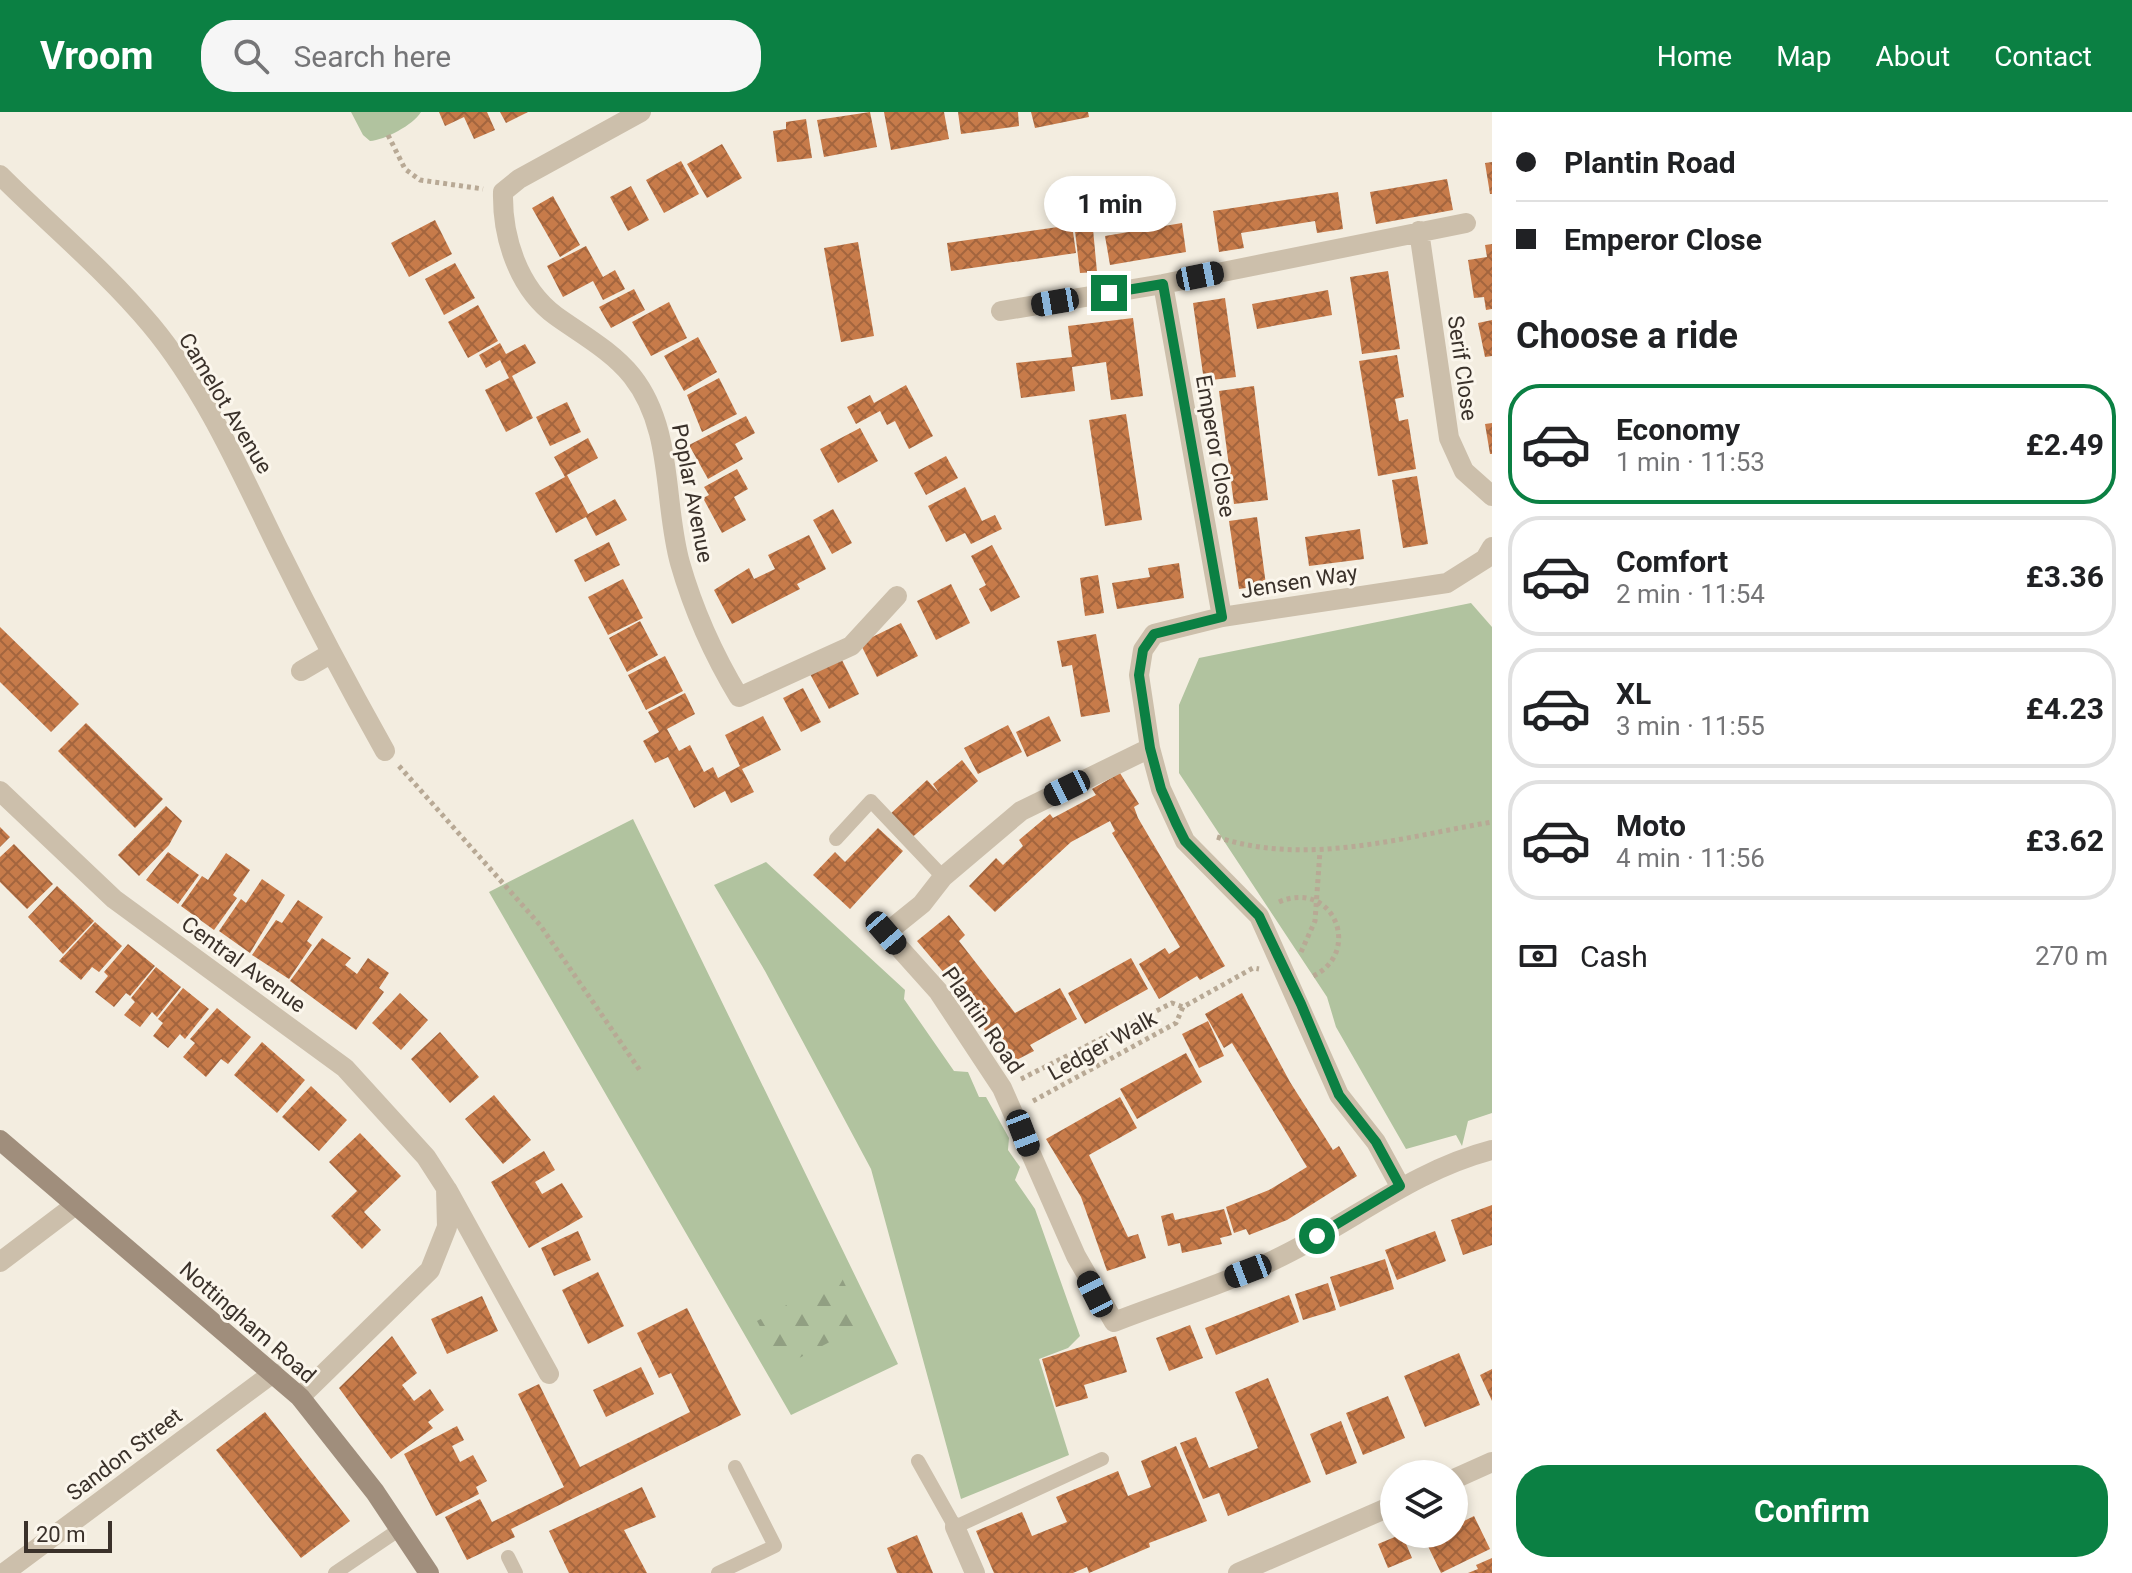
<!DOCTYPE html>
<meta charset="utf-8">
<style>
:root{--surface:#fff;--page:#f6f6f6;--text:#202124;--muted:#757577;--line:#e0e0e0;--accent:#0b8043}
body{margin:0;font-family:Roboto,sans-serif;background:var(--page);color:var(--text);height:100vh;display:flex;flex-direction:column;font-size:30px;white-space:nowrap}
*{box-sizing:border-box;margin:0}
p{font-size:26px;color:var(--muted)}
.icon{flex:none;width:44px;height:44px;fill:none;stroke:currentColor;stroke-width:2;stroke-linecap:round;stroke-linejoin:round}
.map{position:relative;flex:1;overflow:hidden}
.side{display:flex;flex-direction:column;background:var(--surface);width:640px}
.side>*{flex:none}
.banner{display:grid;align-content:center;height:176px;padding:0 24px;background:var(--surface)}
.tools{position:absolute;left:1380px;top:1348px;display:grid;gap:16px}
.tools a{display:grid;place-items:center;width:88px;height:88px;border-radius:50%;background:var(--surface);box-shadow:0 4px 12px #0003;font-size:40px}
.scale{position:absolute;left:24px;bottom:20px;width:88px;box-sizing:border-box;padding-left:8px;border:4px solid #3a312a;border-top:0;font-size:22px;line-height:28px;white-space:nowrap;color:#3a312a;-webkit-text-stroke:6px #fbf6ec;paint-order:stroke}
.end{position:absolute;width:36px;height:36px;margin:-18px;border:10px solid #0b8043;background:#fff;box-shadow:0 0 0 4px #fff}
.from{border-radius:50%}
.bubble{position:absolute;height:56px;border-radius:28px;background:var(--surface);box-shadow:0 4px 12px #0003;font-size:26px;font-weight:700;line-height:56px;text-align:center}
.car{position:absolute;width:24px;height:48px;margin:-24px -12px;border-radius:10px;box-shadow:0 0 6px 2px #0007;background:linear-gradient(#222 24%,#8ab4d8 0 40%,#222 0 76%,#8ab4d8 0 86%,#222 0)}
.banner b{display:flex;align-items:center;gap:28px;height:76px;font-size:30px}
.banner b+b{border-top:2px solid var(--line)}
.banner i{width:20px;height:20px;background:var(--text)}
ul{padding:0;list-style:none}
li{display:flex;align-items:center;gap:24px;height:120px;margin:0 16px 12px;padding:0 8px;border:4px solid var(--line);border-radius:32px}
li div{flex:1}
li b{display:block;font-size:30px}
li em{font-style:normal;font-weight:700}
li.current{border-color:var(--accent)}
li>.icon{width:72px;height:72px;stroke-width:1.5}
h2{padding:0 24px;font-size:36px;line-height:96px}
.pay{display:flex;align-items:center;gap:20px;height:88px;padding:0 24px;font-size:30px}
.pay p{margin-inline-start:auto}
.cta{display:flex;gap:16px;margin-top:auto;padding:16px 24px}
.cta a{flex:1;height:92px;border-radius:32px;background:var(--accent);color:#fff;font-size:32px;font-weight:700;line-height:92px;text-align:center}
header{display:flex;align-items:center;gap:48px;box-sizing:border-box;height:112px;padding:0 40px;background:var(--accent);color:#fff}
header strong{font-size:38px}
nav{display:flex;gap:44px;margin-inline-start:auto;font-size:28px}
.search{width:560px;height:72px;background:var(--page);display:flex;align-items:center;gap:20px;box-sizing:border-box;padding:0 28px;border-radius:32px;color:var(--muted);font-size:30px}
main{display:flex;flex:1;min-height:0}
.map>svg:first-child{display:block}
.green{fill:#b1c39f}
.forest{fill:url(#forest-firs)}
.building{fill:url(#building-cross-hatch)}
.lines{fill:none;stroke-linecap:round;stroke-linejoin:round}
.path{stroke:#b8a995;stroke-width:5;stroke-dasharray:4 4;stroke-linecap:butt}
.service{stroke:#ccbfab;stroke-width:14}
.minor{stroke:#ccbfab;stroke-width:20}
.secondary{stroke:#a08e7c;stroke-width:20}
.route{stroke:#0b8043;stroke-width:10}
.labels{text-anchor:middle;stroke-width:6;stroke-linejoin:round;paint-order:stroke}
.street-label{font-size:22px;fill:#3a312a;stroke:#fbf6ec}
</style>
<header>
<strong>Vroom</strong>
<div class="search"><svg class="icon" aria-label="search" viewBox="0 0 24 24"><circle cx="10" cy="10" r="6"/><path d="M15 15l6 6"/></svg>Search here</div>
<nav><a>Home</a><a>Map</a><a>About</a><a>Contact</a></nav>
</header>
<main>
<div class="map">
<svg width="1492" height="1461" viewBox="0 0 1492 1461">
<defs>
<pattern id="forest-firs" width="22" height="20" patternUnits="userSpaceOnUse" patternTransform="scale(2)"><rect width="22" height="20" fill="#b1c39f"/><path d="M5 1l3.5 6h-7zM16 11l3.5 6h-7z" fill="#919f82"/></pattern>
<pattern id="building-cross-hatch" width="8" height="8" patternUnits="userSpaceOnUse" patternTransform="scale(2)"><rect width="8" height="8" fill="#c77b4a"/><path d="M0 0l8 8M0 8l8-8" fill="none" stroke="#a3653e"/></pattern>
</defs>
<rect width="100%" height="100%" fill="#f3ede0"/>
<path class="green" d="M351 0H421C413 13 385 28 370 29L363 23Z
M1471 491 1492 515V1001L1468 1009 1462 1034 1456 1023 1406 1037 1336 915 1327 885 1179 661V593L1199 546Z
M633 707 898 1252 791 1303 489 780Z
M766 750 905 878 904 887 954 959 968 960 979 985H986L1009 1026 1008 1038 1020 1055 1015 1068 1035 1097 1080 1224 1068 1236 1039 1247 1069 1343 961 1387 871 1057 765 859 714 773Z"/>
<path class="forest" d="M841 1164 864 1212 782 1255 757 1209Z"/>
<path class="building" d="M439 0H487L495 18 474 27 464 5 445 14Z
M500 0H528L506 11Z
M870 0 877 35 824 45 817 8Z
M884 0H944L949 27 891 38Z
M958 0H1018L1019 14 961 22Z
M1031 0H1088L1089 5 1035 16Z
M806 7 812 46 777 50 773 19 786 17V10Z
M722 32 742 66 707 86 687 52Z
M681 49 699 82 664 101 646 68Z
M1492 50V82H1490L1485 51Z
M1447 67 1453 98 1376 112 1370 80Z
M631 74 649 108 628 119 610 85Z
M1338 80 1343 117 1317 121 1315 109 1241 121 1244 136 1219 140 1213 99Z
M553 84 580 133 560 145 532 96Z
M435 108 452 142 409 165 391 131Z
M1182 111 1186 140 1110 153 1105 124Z
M1072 113 1076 141 951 159 947 131Z
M1093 117 1097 160 1080 161 1075 119Z
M858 130 874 224 841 230 824 136Z
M1492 132V197L1486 198 1484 185 1474 186 1468 148 1487 145 1485 133Z
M586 134 603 165 615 158 625 177 603 188 593 169 563 185 547 154Z
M455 151 475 186 444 203 425 167Z
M1388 159 1400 237 1362 242 1350 165Z
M634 177 645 198 611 216 599 195Z
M1328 178 1332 203 1257 217 1252 192Z
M1225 186 1236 265 1204 269 1193 191Z
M669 190 687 226 651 244 632 210Z
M478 193 498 229 468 246 448 210Z
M1133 206 1143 284 1111 288 1106 250 1072 255 1075 279 1021 286 1016 251 1072 245 1068 214Z
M1492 208V244L1485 245 1478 211Z
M698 225 717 260 684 279 664 244Z
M500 231 506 242 525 232 536 251 512 264 533 306 506 320 485 278 509 266 500 248 486 256 479 243Z
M1397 243 1404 285 1395 287 1399 309 1408 307 1416 357 1378 364 1359 249Z
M719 266 737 302 702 320 687 283Z
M906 273 933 324 909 337 895 309 887 313 880 299 856 312 847 295 870 283 874 291Z
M1254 274 1268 388 1234 392 1219 279Z
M567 290 581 320 550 334 536 305Z
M1126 302 1142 408 1105 414 1089 308Z
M746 304 755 321 735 332 743 347 708 367 689 333Z
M1492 311V342H1490L1485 312Z
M860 316 878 349 838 371 820 337Z
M588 326 598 346 567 363 588 402 615 387 627 408 596 424 586 405 556 421 535 381 565 365 554 345Z
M946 344 958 366 926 383 914 361Z
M737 357 748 377 734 385 746 408 722 421 703 386 709 383 704 375Z
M1417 364 1428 432 1403 436 1392 368Z
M965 375 982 409 995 403 1002 417 971 432 965 421 946 430 928 394Z
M833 397 852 431 832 442 813 408Z
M1257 405 1266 473 1239 477 1229 409Z
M1360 417 1364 447 1309 454 1305 425Z
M809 423 826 457 797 472 800 477 732 512 714 478 749 456 754 467 775 457 768 443Z
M609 430 620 453 585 470 574 448Z
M992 433 1020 485 991 500 979 477 986 473 971 444Z
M1179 451 1184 486 1117 497 1112 471 1150 465 1148 456Z
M1098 463 1104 501 1085 504 1080 466Z
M623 467 643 506 608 523 588 485Z
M951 472 970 511 936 528 917 489Z
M640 509 658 543 627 560 609 526Z
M901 511 918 544 877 565 860 531Z
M0 515 79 592 51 620 0 570Z
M1096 522 1110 600 1081 605 1072 553 1062 555 1057 529Z
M665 544 683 579 646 598 628 563Z
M841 546 859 582 829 597 810 562Z
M803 576 821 610 801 620 783 586Z
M685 581 695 602 667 617 679 639 690 633 704 660 713 655 718 666 740 654 725 623 763 604 781 638 742 657 754 680 731 691 725 679 694 696 668 645 655 651 643 629 659 620 648 600Z
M1049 604 1061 629 1027 645 1016 620Z
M86 611 163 687 135 716 58 639Z
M1008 613 1022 640 978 662 964 636Z
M962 648 978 669 909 728 888 704 927 668 939 681 933 672Z
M1120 661 1139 692 1134 695 1138 706 1225 854 1200 868 1197 864 1159 887 1139 852 1165 836 1169 842 1180 835 1112 721 1115 719 1110 709 1071 730 995 800 969 774 996 746 1003 753 1023 734 1019 728 1050 702 1053 706 1096 683 1092 677Z
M166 694 182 709 169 733 139 764 118 743Z
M0 715 10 725 0 735Z
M878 716 903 739 850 797 813 763 835 740 845 750Z
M14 732 53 772 27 797 0 770V745Z
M168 740 199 763 178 792 146 768Z
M226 741 250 758 233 783 237 786 214 818 181 794 202 764 208 768Z
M262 767 285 783 250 841 219 819 241 787 246 791Z
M57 774 94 809 63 842 28 805Z
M298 788 323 805 307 829 312 833 289 867 252 843 276 808 282 811Z
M949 803 965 823 959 829 1015 901 1060 876 1077 907 1030 933 1034 939 1005 954 968 889 917 829Z
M95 810 122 834 99 860 92 855 81 868 59 849Z
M322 826 351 846 345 853 357 862 368 846 389 861 379 876 384 880 356 918 290 869Z
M128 832 155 854 130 884 126 881 114 895 95 880 108 864 104 860Z
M1131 846 1148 877 1085 912 1068 881Z
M156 855 181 875 157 905 152 900 140 915 124 903 135 890 131 886Z
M183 876 209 897 185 927 180 922 168 936 153 924 163 911 158 907Z
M400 881 428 908 401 938 372 911Z
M1242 881 1290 970 1333 1038 1339 1034 1357 1064 1287 1108 1249 1123 1246 1117 1234 1121 1226 1095 1269 1078 1307 1055 1232 931 1224 936 1205 902Z
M217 896 251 925 228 952 221 947 206 965 183 945 195 931 190 927Z
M1208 909 1224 944 1199 956 1182 922Z
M440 920 479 965 450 991 411 947Z
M262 930 305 968 277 1001 234 963Z
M1186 941 1202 970 1137 1007 1120 977Z
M311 974 347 1008 319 1039 282 1005Z
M494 983 531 1028 503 1052 465 1007Z
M1120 985 1137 1016 1089 1043 1128 1125 1138 1122 1146 1146 1107 1159 1081 1085 1046 1027Z
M360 1021 401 1064 364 1100 381 1118 362 1137 331 1104 357 1079 329 1050Z
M544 1039 555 1058 535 1070 542 1082 562 1071 583 1105 529 1136 491 1070Z
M1492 1093V1133L1463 1143 1451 1108Z
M1224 1097 1232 1123 1220 1126 1222 1132 1182 1141 1180 1131 1168 1134 1161 1104 1173 1101 1175 1108Z
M578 1119 591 1148 554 1164 541 1136Z
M1435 1119 1446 1149 1397 1168 1385 1138Z
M1385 1147 1394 1177 1340 1195 1330 1165Z
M598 1160 624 1214 588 1232 562 1178Z
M1328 1171 1336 1198 1303 1208 1295 1182Z
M1289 1183 1299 1210 1216 1243 1205 1216Z
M482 1184 498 1219 447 1242 431 1207Z
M687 1196 741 1303 511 1417 515 1425 467 1448 445 1405 480 1387 492 1410 564 1375 518 1282 539 1272 580 1355 690 1300 671 1261 659 1266 637 1221Z
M1190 1213 1203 1246 1169 1259 1156 1226Z
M392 1224 417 1261 402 1273 414 1289 430 1277 444 1298 428 1310 433 1316 391 1347 339 1276Z
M1116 1224 1127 1260 1084 1273 1088 1286 1056 1295 1042 1247Z
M1459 1241 1480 1293 1425 1315 1404 1264Z
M641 1255 654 1282 606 1305 593 1278Z
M1492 1257V1289L1480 1263Z
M1268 1266 1311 1370 1228 1404 1219 1381 1203 1387 1180 1331 1196 1325 1209 1356 1258 1336 1235 1280Z
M1388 1284 1405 1326 1363 1343 1346 1301Z
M265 1300 350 1409 301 1446 216 1338Z
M1341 1309 1357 1351 1326 1363 1310 1322Z
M457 1314 464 1328 452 1334 460 1350 473 1343 487 1369 476 1375 479 1382 436 1404 404 1342Z
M1176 1334 1207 1409 1149 1431 1150 1435 1089 1461 1087 1455 1073 1461H994L976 1419 1022 1400 1032 1424 1067 1410 1056 1385 1118 1359 1128 1384 1151 1375 1141 1349Z
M642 1375 656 1405 624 1418 647 1461H569L549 1419Z
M1474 1404 1490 1437 1441 1461 1425 1428 1437 1422H1454V1414Z
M1402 1422 1412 1446 1388 1456 1378 1432Z
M917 1423 933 1461H897L887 1436Z
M1492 1446V1461H1468L1478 1457 1476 1453Z"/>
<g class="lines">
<path class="path" d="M388 23 405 57 420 68 483 77
M399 654 540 813 641 960
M1217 725C1306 755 1403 725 1492 710
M1279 790C1334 766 1364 842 1311 865
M1301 840 1315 809 1320 739
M1021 967 1172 891 1183 895
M1033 989 1176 911 1183 895 1253 856 1259 857"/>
<path class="service" d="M836 727 871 689 943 765
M918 1349 955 1415 1102 1347
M508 1445 516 1461
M335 1461 400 1417
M718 1461 775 1434 735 1355"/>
<path class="minor" d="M641 0 519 67 503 80C502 125 518 176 556 204 581 222 612 239 632 264 674 317 663 390 680 451 694 500 713 542 739 585L851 534 897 484
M0 63C50 113 106 159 151 213 206 279 242 363 280 440 313 507 348 573 385 639
M1419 119 1449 326 1464 359 1492 384
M1163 172 1222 505
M1001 199 1163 172 1466 111
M301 559 330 542
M1150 636 1021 699 943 765 922 792 886 821 938 879 1002 976 1076 1144 1114 1210C1167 1189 1223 1173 1274 1148 1349 1113 1411 1059 1492 1038
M0 679 114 787 345 956 426 1045 446 1076 447 1115 430 1158 300 1285
M1400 1074 1376 1030 1339 983 1259 804 1185 729 1161 677 1150 636 1139 563 1143 538 1154 522 1222 505 1447 471 1485 447 1492 435
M447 1077 549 1262
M0 1150 74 1094
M1454 1367 1492 1350
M955 1415 975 1461
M4 1461 273 1261
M1238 1461 1394 1393"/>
<path class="secondary" d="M0 1028 300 1285 375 1380 429 1461"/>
</g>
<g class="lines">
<path class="route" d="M1109 181 1163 172 1222 505 1154 522 1143 538 1139 563 1150 636 1161 677 1176 711 1185 729 1259 804 1301 892 1339 983 1376 1030 1400 1074 1317 1124"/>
</g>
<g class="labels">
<g class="street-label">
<text transform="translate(1463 256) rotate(82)" y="8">Serif Close</text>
<text transform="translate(226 291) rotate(59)" y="8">Camelot Avenue</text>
<text transform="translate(1216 334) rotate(80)" y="8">Emperor Close</text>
<text transform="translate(693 381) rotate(79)" y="8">Poplar Avenue</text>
<text transform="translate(1299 469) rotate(-9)" y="8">Jensen Way</text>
<text transform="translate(244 852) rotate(36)" y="8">Central Avenue</text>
<text transform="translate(983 908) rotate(55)" y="8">Plantin Road</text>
<text transform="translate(1102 933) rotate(-29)" y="8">Ledger Walk</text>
<text transform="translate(248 1210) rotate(41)" y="8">Nottingham Road</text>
<text transform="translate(124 1342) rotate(-37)" y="8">Sandon Street</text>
</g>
</g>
</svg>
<div class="tools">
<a><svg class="icon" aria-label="layers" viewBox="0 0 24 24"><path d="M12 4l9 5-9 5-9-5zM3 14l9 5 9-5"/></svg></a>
</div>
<div class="scale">20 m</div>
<i class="end from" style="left:1317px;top:1124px"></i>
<i class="end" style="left:1109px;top:181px"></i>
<div class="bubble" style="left:1044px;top:64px;width:132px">1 min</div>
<i class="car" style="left:1200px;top:164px;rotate:79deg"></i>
<i class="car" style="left:1055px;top:190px;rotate:260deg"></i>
<i class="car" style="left:1067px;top:676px;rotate:244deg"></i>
<i class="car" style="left:886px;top:821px;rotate:139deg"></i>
<i class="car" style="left:1023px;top:1021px;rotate:159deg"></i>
<i class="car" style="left:1248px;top:1159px;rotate:249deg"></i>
<i class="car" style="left:1095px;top:1182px;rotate:333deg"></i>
</div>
<section class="side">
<div class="banner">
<b><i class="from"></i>Plantin Road</b>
<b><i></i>Emperor Close</b>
</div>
<h2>Choose a ride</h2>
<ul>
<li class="current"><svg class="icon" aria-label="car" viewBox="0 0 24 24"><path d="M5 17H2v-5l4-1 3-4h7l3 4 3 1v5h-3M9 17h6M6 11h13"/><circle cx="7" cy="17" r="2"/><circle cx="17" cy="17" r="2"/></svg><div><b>Economy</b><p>1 min · 11:53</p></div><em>£2.49</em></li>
<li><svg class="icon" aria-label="car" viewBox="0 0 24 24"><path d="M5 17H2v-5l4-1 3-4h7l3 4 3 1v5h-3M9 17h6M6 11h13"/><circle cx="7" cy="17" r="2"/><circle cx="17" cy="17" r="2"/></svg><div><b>Comfort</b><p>2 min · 11:54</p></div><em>£3.36</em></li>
<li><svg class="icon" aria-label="car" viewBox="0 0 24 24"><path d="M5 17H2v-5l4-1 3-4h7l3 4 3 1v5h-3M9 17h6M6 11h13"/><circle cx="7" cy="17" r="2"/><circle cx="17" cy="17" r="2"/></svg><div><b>XL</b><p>3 min · 11:55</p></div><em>£4.23</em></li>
<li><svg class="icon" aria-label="car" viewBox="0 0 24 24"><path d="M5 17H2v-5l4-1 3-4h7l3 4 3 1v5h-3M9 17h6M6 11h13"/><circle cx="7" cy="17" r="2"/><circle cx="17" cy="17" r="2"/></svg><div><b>Moto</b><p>4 min · 11:56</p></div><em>£3.62</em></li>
</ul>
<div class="pay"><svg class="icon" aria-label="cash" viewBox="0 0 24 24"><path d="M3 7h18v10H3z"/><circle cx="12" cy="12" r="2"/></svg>Cash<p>270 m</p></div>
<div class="cta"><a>Confirm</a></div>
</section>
</main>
